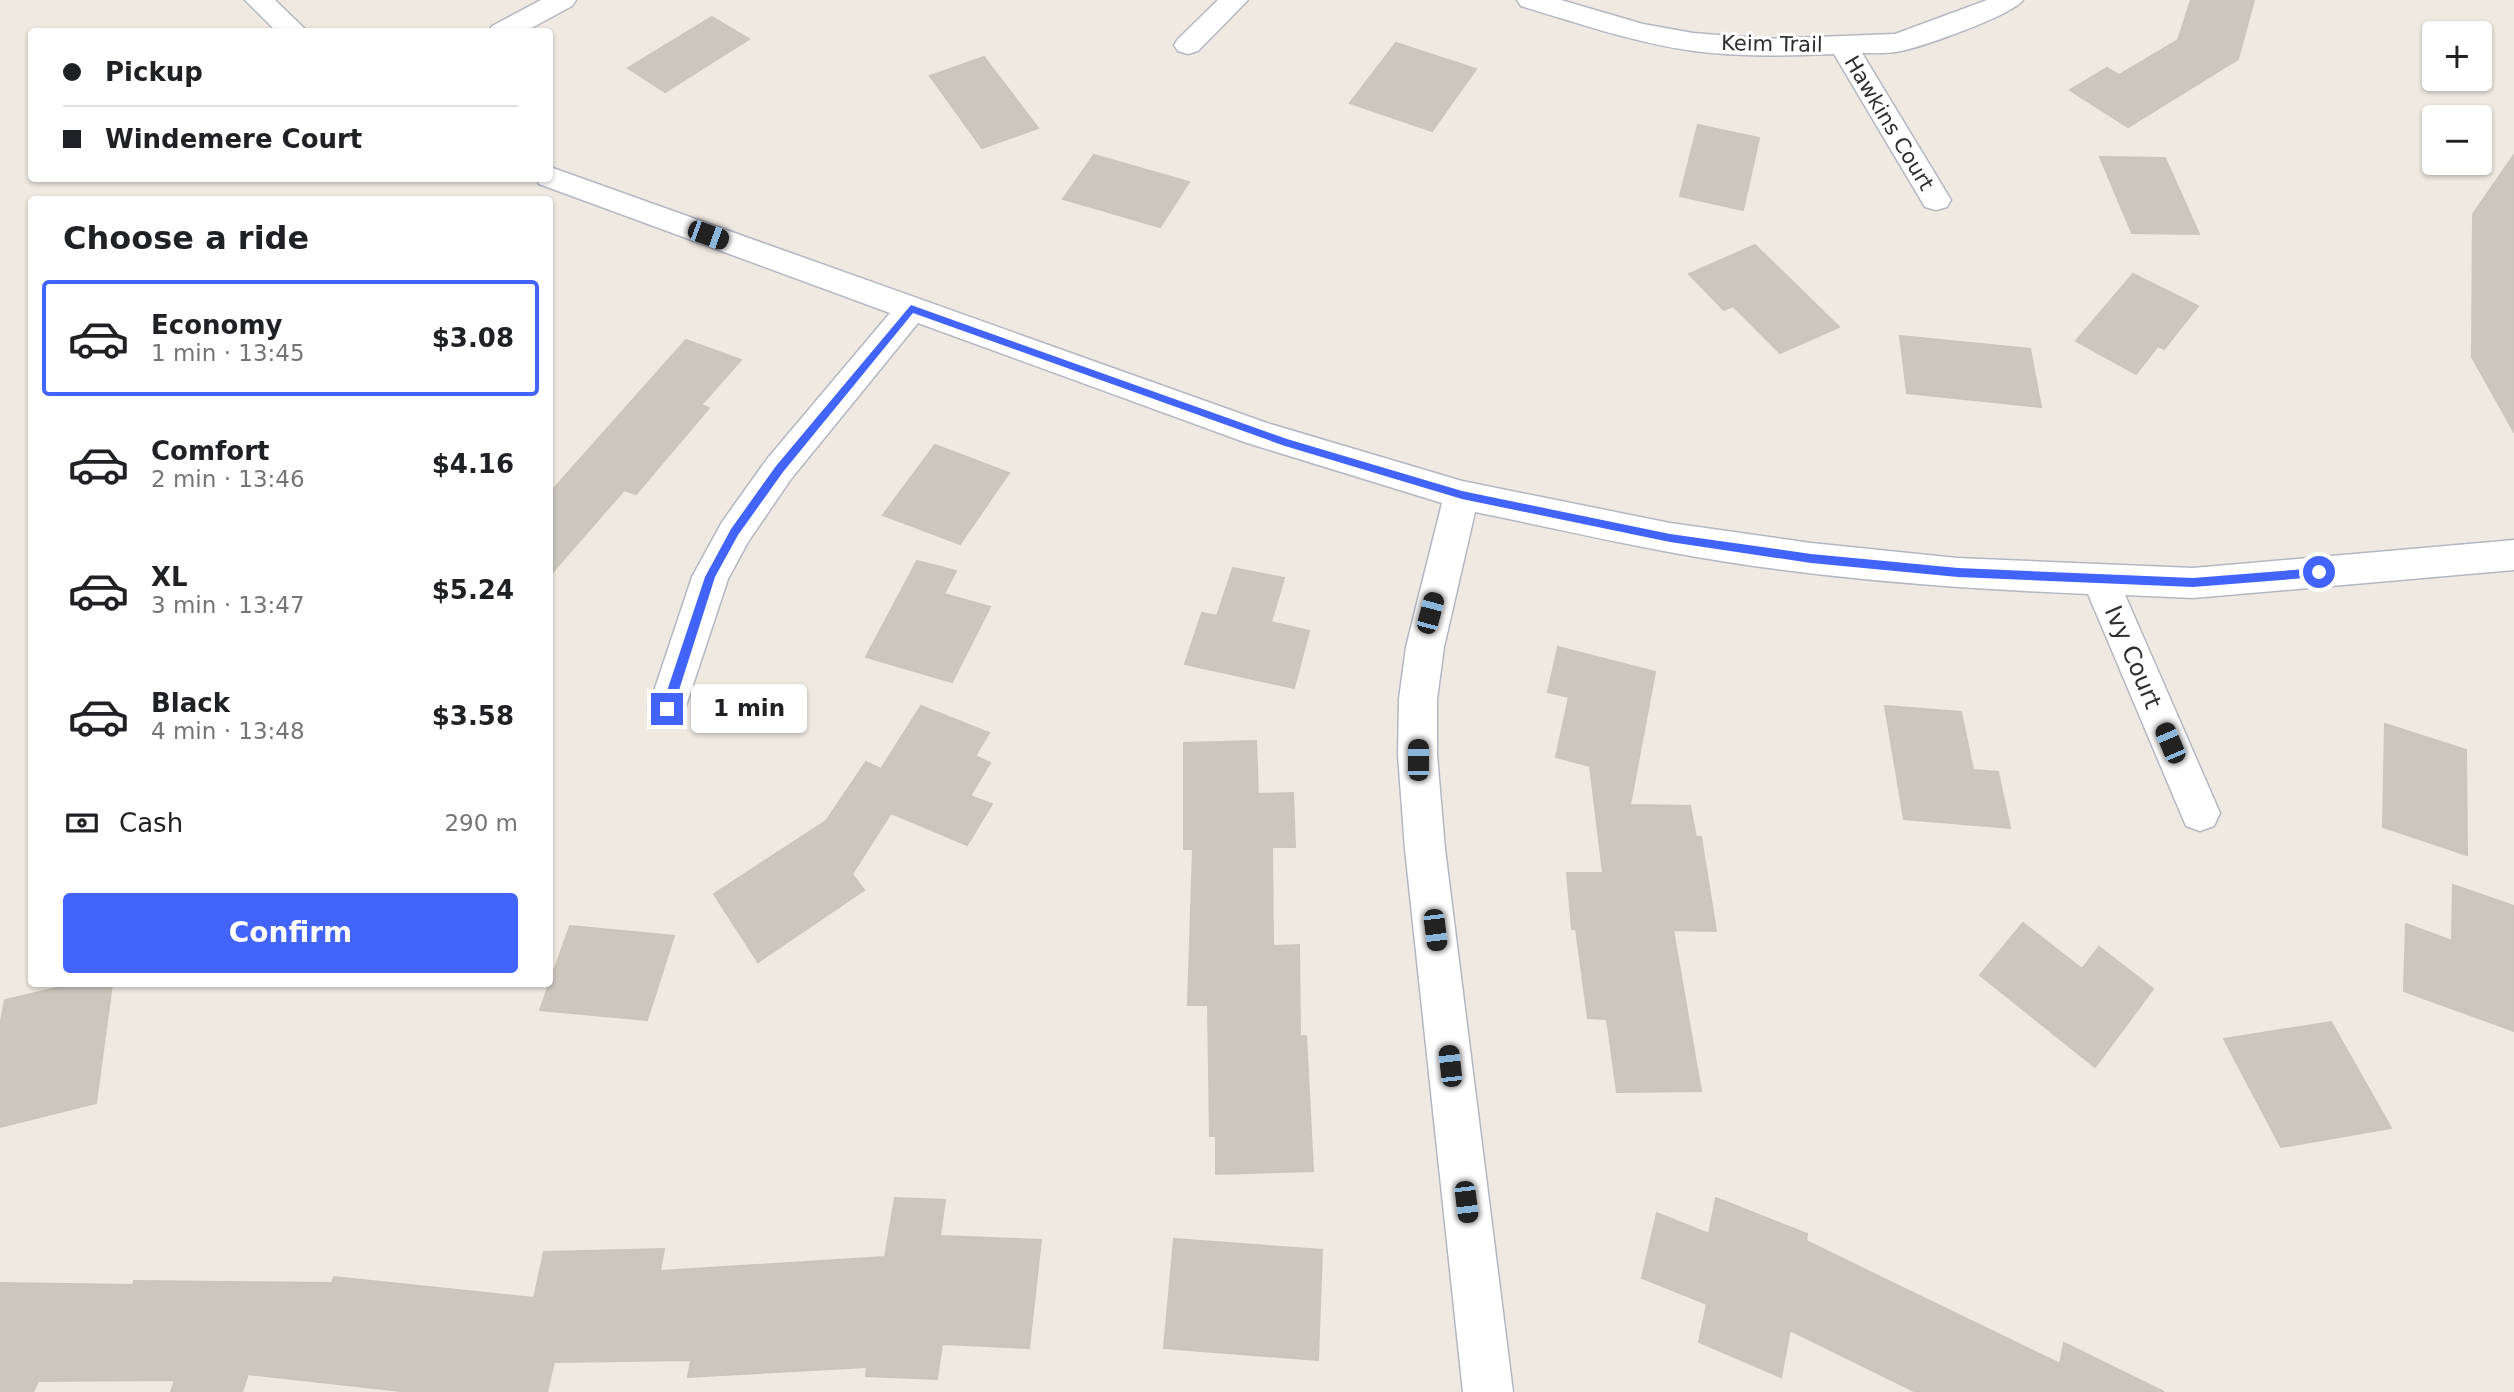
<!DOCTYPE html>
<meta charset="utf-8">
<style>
:root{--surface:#fff;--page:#f6f6f6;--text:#202124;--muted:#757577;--line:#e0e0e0;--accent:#4264fb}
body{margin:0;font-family:"DejaVu Sans",sans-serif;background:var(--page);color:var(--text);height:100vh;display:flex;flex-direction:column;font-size:26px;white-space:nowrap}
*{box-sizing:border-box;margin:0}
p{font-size:23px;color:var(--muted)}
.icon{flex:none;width:38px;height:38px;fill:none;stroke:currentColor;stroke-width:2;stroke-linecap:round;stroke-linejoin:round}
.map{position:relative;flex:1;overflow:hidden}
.side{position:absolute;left:28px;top:196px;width:525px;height:791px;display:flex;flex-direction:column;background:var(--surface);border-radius:7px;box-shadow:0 2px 5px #0004}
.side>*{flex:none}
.top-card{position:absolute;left:28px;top:28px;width:525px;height:154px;border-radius:7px;box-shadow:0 2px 5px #0004;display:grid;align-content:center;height:154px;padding:0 35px;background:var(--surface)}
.controls{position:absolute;left:2422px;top:21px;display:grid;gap:14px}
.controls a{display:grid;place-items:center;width:70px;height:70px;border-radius:7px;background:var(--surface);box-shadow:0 2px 5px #0004;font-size:35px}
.end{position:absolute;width:32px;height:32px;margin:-16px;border:9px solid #4264fb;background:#fff;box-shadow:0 0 0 4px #fff}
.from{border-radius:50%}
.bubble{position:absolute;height:49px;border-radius:7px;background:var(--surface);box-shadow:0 2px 5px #0004;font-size:23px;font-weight:600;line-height:49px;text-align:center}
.car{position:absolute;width:21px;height:42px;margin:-21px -10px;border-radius:9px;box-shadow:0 0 5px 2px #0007;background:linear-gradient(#222 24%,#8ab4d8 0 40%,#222 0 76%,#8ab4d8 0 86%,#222 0)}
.top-card b{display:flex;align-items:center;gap:24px;height:66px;font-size:26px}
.top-card b+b{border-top:2px solid var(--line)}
.top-card i{width:18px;height:18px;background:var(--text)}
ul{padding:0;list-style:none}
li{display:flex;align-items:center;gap:21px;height:116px;margin:0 14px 10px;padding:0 21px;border:4px solid transparent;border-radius:7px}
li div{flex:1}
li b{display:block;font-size:26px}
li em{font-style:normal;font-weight:600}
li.current{border-color:var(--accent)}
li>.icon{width:63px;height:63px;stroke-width:1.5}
h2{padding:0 35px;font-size:32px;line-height:84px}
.pay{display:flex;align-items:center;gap:18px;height:77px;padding:0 35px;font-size:26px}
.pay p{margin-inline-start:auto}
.button{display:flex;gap:14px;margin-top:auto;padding:14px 35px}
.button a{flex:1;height:80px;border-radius:7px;background:var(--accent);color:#fff;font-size:28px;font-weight:600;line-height:80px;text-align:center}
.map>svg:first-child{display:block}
.building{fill:#cbc7bf;stroke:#cbc5ba;stroke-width:2}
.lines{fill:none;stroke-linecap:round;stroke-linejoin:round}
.minor-casing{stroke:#b4b7c1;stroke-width:3}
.minor{fill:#fff;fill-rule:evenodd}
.route{fill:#4264fb}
.labels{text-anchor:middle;stroke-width:6;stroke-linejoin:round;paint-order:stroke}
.far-street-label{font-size:21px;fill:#2e2e2e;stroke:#fff}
.street-label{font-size:24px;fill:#2e2e2e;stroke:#fff}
</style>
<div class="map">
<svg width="2514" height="1392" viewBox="0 0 2514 1392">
<rect width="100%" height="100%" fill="#efe9e1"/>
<path class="building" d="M2191 0H2254L2238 59 2128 127 2070 90 2107 68 2119 75 2178 40Z
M712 17 749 39 665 92 628 68Z
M1396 43 1476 69 1432 131 1350 103Z
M984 57 1038 128 982 148 930 76Z
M1698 125 1759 138 1743 210 1680 196Z
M1094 155 1189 182 1160 227 1063 199Z
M2514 155V432L2472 357 2473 214Z
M2100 157 2165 158 2199 234 2132 233Z
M1755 245 1839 327 1780 353 1733 306 1724 310 1689 274Z
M2133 274 2198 306 2164 349 2158 346 2136 374 2076 341Z
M1900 336 2030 349 2041 407 1907 393Z
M686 340 741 360 701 405 709 408 636 494 624 490 550 575V493Z
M935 445 1009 473 960 544 883 515Z
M917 561 956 571 944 594 990 607 952 682 866 657Z
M1233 568 1284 578 1271 622 1309 631 1294 688 1185 664 1202 613 1217 616Z
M1558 647 1655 672 1630 805 1690 806 1696 837H1701L1716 931 1673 930 1701 1091 1617 1092 1607 1019 1588 1018 1576 929H1572L1567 873H1603L1590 766 1556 757 1569 697 1548 692Z
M921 706 989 733 975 756 990 763 970 796 992 804 967 845 891 813 852 874 864 890 758 962 714 894 826 821 866 762 881 769Z
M1885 706 1961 712 1973 770 1998 772 2010 828 1904 819Z
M2385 724 2466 750 2467 855 2383 827Z
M1256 741 1258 794 1293 793 1295 847H1272L1273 946 1299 945 1300 1036H1306L1313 1171 1216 1174V1136H1210L1208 1005H1188L1193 849H1184V743Z
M2453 885 2514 906V1031L2404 991 2406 924 2452 941Z
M2023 923 2082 969 2099 947 2153 989 2095 1067 1980 975Z
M570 926 674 936 647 1020 540 1010Z
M73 984H112L96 1103 0 1127V1026L5 1000Z
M2331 1022 2391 1128 2281 1147 2224 1039Z
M895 1198 945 1200 940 1236 1041 1240 1029 1348 942 1344 937 1379 866 1376 867 1367 688 1377 691 1360 554 1362 547 1392H410L248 1374 242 1392H171L175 1380 38 1381 33 1392H0V1283L133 1285 134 1281 332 1283 334 1277 534 1298 544 1252 664 1249 660 1271 885 1257Z
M1716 1198 1807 1234 1806 1241 2060 1364 2064 1343 2164 1392H1916L1790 1330 1781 1377 1699 1342 1707 1304 1642 1278 1657 1213 1709 1234Z
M1174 1239 1322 1250 1318 1360 1164 1348Z"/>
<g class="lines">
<g class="minor-casing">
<path id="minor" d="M245 0H275L308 32H277Z
M541 0H576L572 6 524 32H488L492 26Z
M1218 0H1248L1198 51 1188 54 1178 51 1174 45 1178 39Z
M1517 0H1561L1643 24 1693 33 1768 39 1895 34 1987 0H2023C2013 15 1922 47 1901 51 1888 54 1875 53 1862 53L1951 200 1947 207 1936 210 1925 207 1834 54C1787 56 1741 57 1694 51 1635 43 1578 23 1521 6Z
M550 167 1267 423 1462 481 1670 523 1811 543 1957 558 2193 568 2514 540V570L2193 598 2125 595 2220 813 2214 826 2200 831 2186 826 2088 594C1948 588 1807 578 1669 552 1604 540 1540 525 1475 512L1444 647 1437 699V755L1445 849 1513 1392H1463L1405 849 1398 755 1399 699 1406 647 1442 503 1247 443 918 323 791 479 748 542 728 579 681 721 667 726 653 721 648 709 692 577 722 522 767 459 890 313 539 184 536 178H550Z"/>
</g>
<use href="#minor" class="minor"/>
</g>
<path class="route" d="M911 305 1287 439 1462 491 1670 534 1811 554 1958 568 2193 578 2319 568 2324 572 2319 577 2193 587 1958 577 1811 563 1670 542 1462 499 1285 446 913 313 783 472 738 535 715 577 673 709 671 713H663L661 709 705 577 731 529 776 466Z"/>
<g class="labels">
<g class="far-street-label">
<text transform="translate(1772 44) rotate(1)" y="7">Keim Trail</text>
<text transform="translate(1889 123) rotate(59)" y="7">Hawkins Court</text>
</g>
<g class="street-label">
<text transform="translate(2133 657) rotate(67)" y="8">Ivy Court</text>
</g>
</g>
</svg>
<div class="controls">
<a>+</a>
<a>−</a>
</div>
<i class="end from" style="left:2319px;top:572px"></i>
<i class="end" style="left:667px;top:709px"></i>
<div class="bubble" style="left:691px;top:684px;width:116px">1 min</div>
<i class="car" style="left:708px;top:235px;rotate:110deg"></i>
<i class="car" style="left:1430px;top:613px;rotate:15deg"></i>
<i class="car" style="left:2170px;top:743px;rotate:337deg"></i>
<i class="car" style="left:1418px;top:760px;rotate:0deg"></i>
<i class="car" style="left:1435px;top:930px;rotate:173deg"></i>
<i class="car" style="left:1450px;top:1066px;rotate:354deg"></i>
<i class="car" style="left:1466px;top:1202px;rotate:173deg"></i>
<div class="top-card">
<b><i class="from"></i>Pickup</b>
<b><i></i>Windemere Court</b>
</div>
<section class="side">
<h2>Choose a ride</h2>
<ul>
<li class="current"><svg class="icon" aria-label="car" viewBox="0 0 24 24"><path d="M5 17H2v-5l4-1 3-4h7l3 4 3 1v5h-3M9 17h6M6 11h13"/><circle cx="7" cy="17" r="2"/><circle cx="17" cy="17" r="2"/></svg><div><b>Economy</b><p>1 min · 13:45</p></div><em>$3.08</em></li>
<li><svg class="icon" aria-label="car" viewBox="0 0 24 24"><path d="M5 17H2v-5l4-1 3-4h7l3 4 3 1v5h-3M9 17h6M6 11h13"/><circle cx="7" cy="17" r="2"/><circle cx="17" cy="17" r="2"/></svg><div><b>Comfort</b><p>2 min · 13:46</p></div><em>$4.16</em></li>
<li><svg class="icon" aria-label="car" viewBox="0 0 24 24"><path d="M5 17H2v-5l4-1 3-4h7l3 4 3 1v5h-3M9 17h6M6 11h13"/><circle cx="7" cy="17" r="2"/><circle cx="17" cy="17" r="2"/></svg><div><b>XL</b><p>3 min · 13:47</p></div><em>$5.24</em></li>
<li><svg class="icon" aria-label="car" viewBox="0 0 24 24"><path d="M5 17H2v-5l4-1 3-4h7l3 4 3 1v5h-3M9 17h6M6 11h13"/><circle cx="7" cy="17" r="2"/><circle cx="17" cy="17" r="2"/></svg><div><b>Black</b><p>4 min · 13:48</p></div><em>$3.58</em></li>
</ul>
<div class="pay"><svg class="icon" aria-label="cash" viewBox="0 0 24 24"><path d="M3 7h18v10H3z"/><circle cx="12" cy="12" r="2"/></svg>Cash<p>290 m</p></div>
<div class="button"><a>Confirm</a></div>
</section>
</div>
